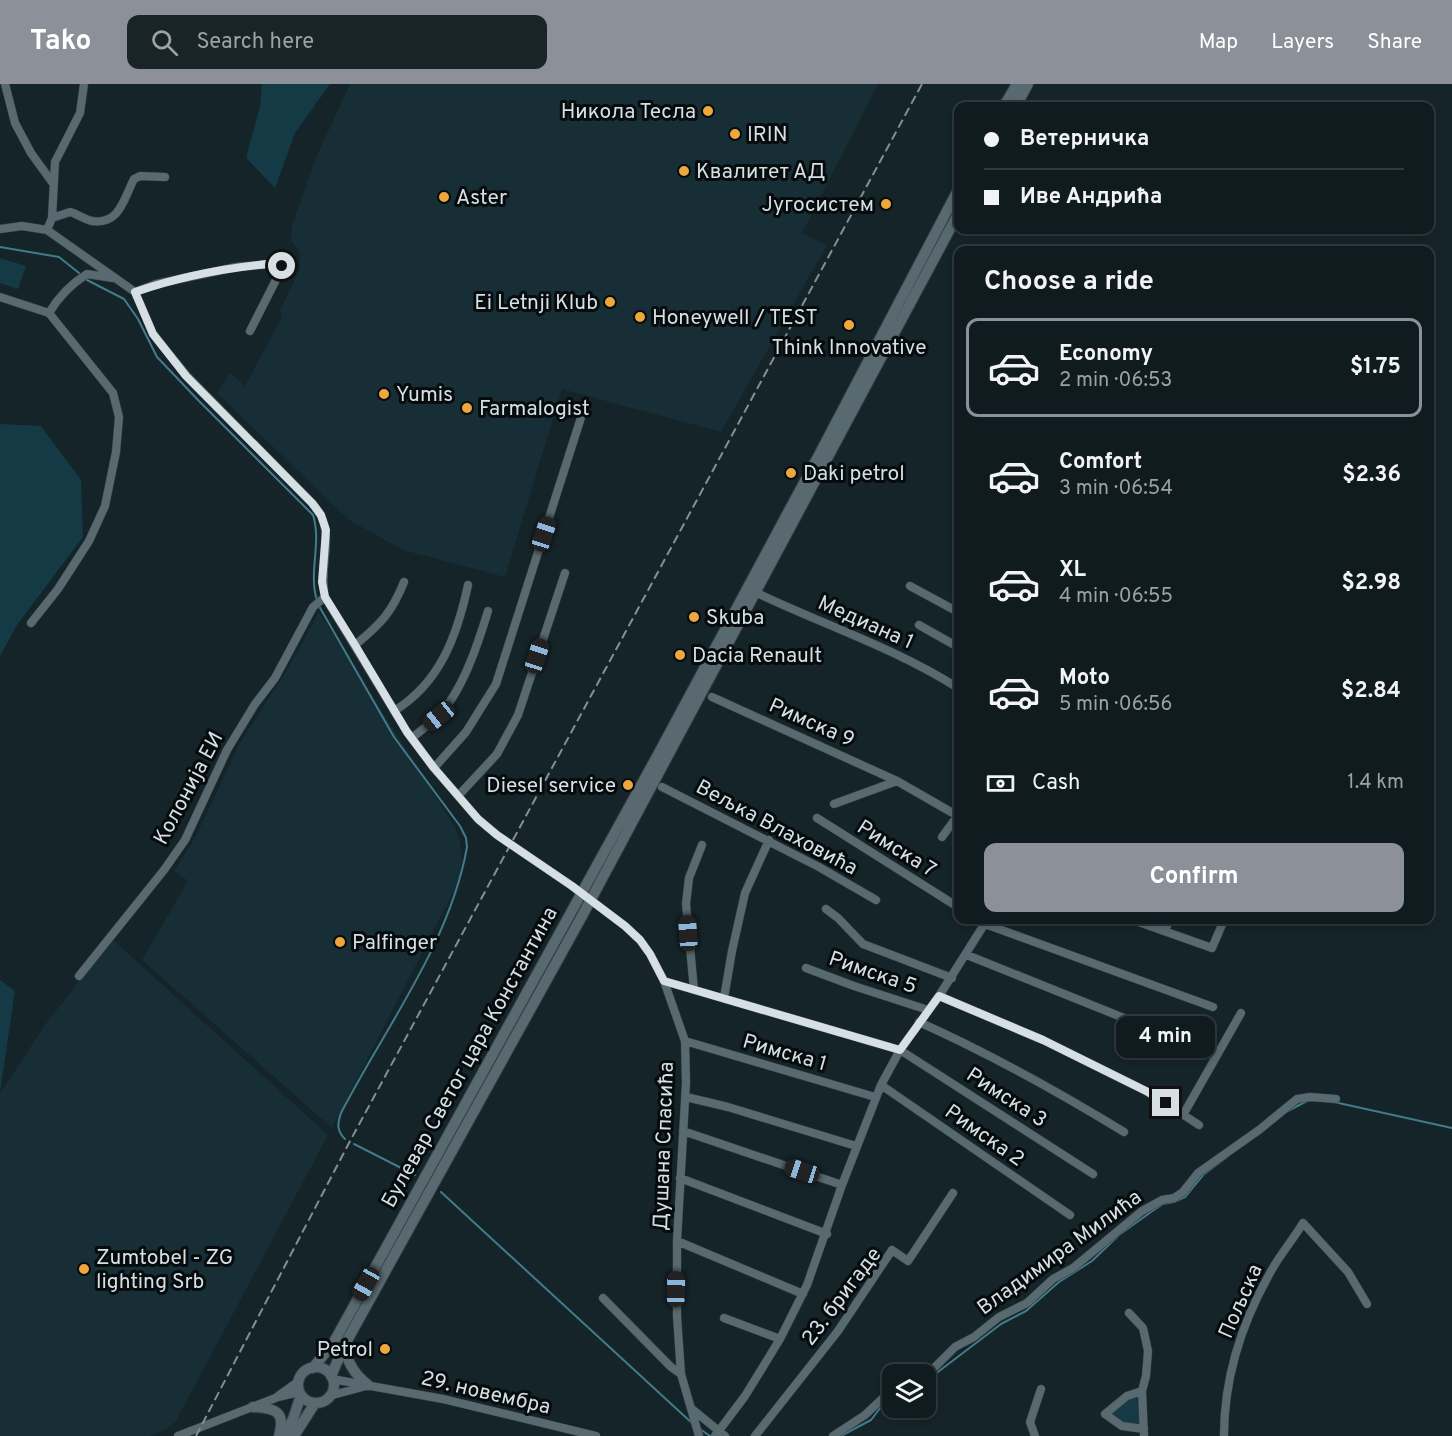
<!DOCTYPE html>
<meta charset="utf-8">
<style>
:root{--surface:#101b1f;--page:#192428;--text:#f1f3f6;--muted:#9ca1a4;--line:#30393d;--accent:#8c9099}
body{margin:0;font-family:Overpass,sans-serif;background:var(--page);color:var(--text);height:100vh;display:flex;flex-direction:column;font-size:22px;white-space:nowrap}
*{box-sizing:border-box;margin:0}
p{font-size:20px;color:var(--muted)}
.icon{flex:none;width:33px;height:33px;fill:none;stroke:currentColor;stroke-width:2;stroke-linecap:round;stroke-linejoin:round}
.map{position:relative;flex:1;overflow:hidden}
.details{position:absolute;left:954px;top:162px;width:480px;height:678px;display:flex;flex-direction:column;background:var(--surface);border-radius:12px;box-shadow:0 3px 9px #0003,0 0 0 2px var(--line)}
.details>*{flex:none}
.top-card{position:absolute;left:954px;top:18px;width:480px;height:132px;border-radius:12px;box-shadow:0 3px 9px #0003,0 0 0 2px var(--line);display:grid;align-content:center;height:132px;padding:0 30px;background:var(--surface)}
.controls{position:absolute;left:882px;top:1280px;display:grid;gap:12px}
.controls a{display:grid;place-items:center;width:54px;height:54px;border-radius:12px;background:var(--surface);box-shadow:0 3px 9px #0003,0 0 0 2px var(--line);font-size:30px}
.end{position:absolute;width:27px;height:27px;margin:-14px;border:8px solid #d6dfe3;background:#111;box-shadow:0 0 0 3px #111}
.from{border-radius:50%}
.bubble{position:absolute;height:42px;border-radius:12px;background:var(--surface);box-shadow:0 3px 9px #0003,0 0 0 2px var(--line);font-size:20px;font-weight:700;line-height:42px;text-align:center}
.car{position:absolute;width:18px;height:36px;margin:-18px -9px;border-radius:8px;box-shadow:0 0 4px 2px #0007;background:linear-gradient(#222 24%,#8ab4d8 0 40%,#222 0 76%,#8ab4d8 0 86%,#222 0)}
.top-card b{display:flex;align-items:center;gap:21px;height:57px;font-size:22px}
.top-card b+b{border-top:2px solid var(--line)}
.top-card i{width:15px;height:15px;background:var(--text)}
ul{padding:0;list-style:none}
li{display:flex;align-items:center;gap:18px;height:99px;margin:0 12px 9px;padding:0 18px;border:3px solid transparent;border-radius:12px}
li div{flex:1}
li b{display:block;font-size:22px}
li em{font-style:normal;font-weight:700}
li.current{border-color:var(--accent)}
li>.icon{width:54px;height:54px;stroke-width:1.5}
h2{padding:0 30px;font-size:27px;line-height:72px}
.pay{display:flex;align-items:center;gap:15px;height:66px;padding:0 30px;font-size:22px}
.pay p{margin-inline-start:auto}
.cta{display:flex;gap:12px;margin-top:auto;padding:12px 30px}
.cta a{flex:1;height:69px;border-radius:12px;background:var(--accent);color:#fff;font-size:24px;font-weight:700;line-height:69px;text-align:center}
header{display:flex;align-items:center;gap:36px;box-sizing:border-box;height:84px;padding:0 30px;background:var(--accent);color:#fff}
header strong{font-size:28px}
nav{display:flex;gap:33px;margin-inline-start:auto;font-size:21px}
.search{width:420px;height:54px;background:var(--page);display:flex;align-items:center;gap:15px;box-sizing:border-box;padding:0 21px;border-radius:12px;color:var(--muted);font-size:22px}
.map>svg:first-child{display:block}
.built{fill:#172e36}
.green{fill:#143a46}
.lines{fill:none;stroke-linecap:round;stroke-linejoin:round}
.stream{stroke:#427b8b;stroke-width:2}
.minor-casing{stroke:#353f44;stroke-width:9}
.secondary-casing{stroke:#353f44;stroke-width:12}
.minor{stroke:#58696f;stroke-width:8}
.secondary{stroke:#58696f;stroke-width:10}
.rail{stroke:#848f94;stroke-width:2;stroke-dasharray:9 4.5;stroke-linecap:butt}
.route{stroke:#d6dfe3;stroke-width:8}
.poi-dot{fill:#eea73d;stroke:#060c0e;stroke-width:2}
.labels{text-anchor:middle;stroke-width:6;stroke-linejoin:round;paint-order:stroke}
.poi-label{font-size:21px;fill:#d6dfe3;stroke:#060c0e;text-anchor:start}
.street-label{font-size:21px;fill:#d6dfe3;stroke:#060c0e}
</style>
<header>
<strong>Tako</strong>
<div class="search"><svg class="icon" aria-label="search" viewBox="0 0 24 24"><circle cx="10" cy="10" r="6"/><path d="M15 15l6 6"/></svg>Search here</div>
<nav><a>Map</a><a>Layers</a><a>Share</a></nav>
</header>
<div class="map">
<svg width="1452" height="1352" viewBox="0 0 1452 1352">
<rect width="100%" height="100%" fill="#152429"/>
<path class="built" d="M350 0H878L802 149 827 161 721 348 562 305 505 493 403 466 349 436 217 309 230 289 245 302 282 233 280 226 300 185V168L291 157 292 141 317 71Z
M319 528 455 743 460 758 462 774 460 791 454 807 332 1044 142 876 188 797 174 787 195 754 240 659 289 583Z
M112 855 328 1051 176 1337 166 1345 150 1352H0V1010L44 942Z"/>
<path class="green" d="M262 0H330L295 49 275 104 246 74 260 22Z
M0 174 26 182 18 205 0 199Z
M0 340 41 342 81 396 83 453 17 541 0 572Z
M0 896 15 907 0 1008Z
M1137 1312 1140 1341 1120 1338 1111 1330 1129 1314Z"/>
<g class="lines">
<path class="stream" d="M0 163 59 173 79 189
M87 196 124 215 138 235 157 273 199 317 313 431C322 460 308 487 317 517
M319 522 394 653 460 742 466 754 467 763C450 859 385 944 341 1029 337 1040 337 1047 345 1055
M1334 1018 1452 1044
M1286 1028 1307 1017
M354 1060 415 1091
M441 1108 693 1340
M926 1297 1001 1240 1026 1227 1059 1198 1092 1177 1119 1151 1151 1128 1163 1120 1174 1118 1185 1113 1203 1091 1227 1073
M700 1345 710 1352
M841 1352 871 1336 881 1323 892 1314"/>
<g class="minor-casing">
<path id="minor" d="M5 0 15 39 31 69 52 98
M52 134 70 128C78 130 85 136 92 137 120 141 124 114 134 95L140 92 165 93
M0 145 22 142 47 146 135 208 153 250 187 292 312 419C339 448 317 479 325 513L407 648 434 684 478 735 497 751 572 802 625 842 640 856 650 870 664 897 685 957 686 999 677 1157V1232L681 1290 699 1352
M47 146 52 134 55 78 80 29 84 0
M135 208 156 200 236 183 281 179 282 184 250 247
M0 213 49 229 113 309 119 333 116 368 105 422 89 457 58 505 31 539
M49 229C59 212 71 200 87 190L113 194
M910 502 958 528
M757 509C824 541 895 564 958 604
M919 541 958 563
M355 561C381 540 392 528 404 498
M712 613 897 697 951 728 956 731V734L942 753
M394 627C440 599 457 552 468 501
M412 654C420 647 429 641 437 633 462 609 478 560 488 527
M434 684 466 648 496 600 585 321
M662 703 819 783 876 816
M458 712 497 670 518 631 565 489
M834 720 897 697
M817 734 958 823
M826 825 838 834 863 860 952 894
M978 836 985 840 1213 923
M1133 836 1212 864 1224 836
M1165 846 1170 836
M967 871 1216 971
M806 884 854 902 928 926
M79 892 164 786 185 756 227 666 255 620 275 594 313 523 325 513
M664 897 900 966 1093 1090
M694 906 686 820 689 794 702 761
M939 912 1043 956 1148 1008 1199 1041
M724 914 732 867 745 809 769 756
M919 938C990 970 1057 1007 1124 1048
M685 957 875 1013
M881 1001 1070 1131
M686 1013 728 1023 856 1062
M1183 1031 1241 929
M683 1047 842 1101
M680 1094 827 1150
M677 1157 803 1210
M603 1214 671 1283 681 1290
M1129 1229 1143 1244 1148 1267 1146 1292 1142 1307 1144 1352
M724 1234 780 1255
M926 1292 955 1263 974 1253 999 1233 1027 1219 1053 1195 1073 1184 1142 1127 1162 1116 1174 1114 1183 1108 1198 1089 1259 1046 1297 1015 1310 1013 1336 1015
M332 1295 443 1315 596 1352
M1142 1307 1127 1312 1105 1330 1122 1342 1144 1345
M278 1312 299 1297
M329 1312 366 1302
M692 1325 725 1352
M178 1352 278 1313 299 1308
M715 1352 745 1312 780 1255 807 1201 842 1101 881 1001 900 966 939 912 987 836
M755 1352 838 1247 892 1166 908 1177 953 1109
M833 1352 865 1331 882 1315 892 1309
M1035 1352 1030 1338 1041 1305
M1224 1352C1224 1292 1244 1233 1274 1182 1283 1167 1294 1154 1303 1139L1348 1188 1367 1220"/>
</g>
<g class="secondary-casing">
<path id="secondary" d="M1004 22 1017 0
M1016 22 1028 0
M344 1262C348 1279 354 1290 368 1301
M298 1301a18 18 0 1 1 36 0a18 18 0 1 1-36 0Z
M313 1284 334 1258 660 667 820 369 958 106
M331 1292 344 1262 582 832 958 130
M253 1323C275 1324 286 1327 279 1352
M284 1352 293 1335 301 1311
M294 1352 315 1319"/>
</g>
<use href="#minor" class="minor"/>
<use href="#secondary" class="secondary"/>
<path class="rail" d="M196 1352 349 1059 922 0"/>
</g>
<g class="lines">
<path class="route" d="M282 182 278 179C230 183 181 192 135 208L153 250 186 292 312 419 321 431 326 446 322 498 325 513 355 561 407 648 434 684 478 735 497 751 572 802 625 842 640 856 650 870 664 897 900 966 939 912 1043 956 1148 1008 1166 1019"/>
</g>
<g class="poi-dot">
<circle cx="708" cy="27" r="6"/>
<circle cx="735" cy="50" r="6"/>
<circle cx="684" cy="87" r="6"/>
<circle cx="444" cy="113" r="6"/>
<circle cx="886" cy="120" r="6"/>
<circle cx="610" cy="218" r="6"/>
<circle cx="640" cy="233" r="6"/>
<circle cx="849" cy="241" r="6"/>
<circle cx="384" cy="310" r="6"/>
<circle cx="467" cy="324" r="6"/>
<circle cx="791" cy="389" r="6"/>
<circle cx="694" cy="533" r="6"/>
<circle cx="680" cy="571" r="6"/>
<circle cx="628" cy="701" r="6"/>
<circle cx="340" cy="858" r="6"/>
<circle cx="84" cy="1185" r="6"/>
<circle cx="385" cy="1265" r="6"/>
</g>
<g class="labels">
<g class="poi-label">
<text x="696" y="34" text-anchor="end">Никола Тесла</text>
<text x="747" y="57">IRIN</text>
<text x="696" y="94">Квалитет АД</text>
<text x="456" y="120">Aster</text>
<text x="874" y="127" text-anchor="end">Југосистем</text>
<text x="598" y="225" text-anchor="end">Ei Letnji Klub</text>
<text x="652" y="240">Honeywell / TEST</text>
<text x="849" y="270" text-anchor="middle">Think Innovative</text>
<text x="396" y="317">Yumis</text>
<text x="479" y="331">Farmalogist</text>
<text x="803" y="396">Daki petrol</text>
<text x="706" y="540">Skuba</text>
<text x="692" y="578">Dacia Renault</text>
<text x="616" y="708" text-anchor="end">Diesel service</text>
<text x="352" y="865">Palfinger</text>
<text x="96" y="1180">Zumtobel - ZG<tspan x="96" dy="24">lighting Srb</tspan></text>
<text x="373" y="1272" text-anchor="end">Petrol</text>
</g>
<g class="street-label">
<text transform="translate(866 538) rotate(24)" y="7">Медиана 1</text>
<text transform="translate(812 638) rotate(24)" y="7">Римска 9</text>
<text transform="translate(188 704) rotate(-62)" y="7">Колонија ЕИ</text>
<text transform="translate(777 743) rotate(28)" y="7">Вељка Влаховића</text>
<text transform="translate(897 764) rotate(32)" y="7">Римска 7</text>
<text transform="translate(873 888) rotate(19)" y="7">Римска 5</text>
<text transform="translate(785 968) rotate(16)" y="7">Римска 1</text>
<text transform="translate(469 973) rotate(-61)" y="7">Булевар Светог цара Константина</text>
<text transform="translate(1007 1013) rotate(33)" y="7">Римска 3</text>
<text transform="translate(985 1051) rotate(35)" y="7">Римска 2</text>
<text transform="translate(663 1062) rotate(-88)" y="7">Душана Спасића</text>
<text transform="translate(1059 1168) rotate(-36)" y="7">Владимира Милића</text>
<text transform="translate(841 1212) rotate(-53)" y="7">23. бригаде</text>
<text transform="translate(1240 1217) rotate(-66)" y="7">Пољска</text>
<text transform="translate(486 1308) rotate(13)" y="7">29. новембра</text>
</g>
</g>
</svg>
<div class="controls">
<a><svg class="icon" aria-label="layers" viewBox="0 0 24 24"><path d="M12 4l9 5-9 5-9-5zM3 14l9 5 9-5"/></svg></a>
</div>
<i class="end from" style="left:282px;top:182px"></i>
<i class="end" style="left:1166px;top:1019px"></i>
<div class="bubble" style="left:1116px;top:932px;width:99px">4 min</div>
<i class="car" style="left:544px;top:450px;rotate:18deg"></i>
<i class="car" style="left:537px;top:572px;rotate:18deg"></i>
<i class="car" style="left:439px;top:632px;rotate:231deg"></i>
<i class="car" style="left:688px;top:849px;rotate:356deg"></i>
<i class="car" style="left:802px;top:1087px;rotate:288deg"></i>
<i class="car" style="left:366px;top:1200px;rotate:209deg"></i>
<i class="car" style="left:676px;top:1205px;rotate:1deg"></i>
<div class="top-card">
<b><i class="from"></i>Ветерничка</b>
<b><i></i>Иве Андрића</b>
</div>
<section class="details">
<h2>Choose a ride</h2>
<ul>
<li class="current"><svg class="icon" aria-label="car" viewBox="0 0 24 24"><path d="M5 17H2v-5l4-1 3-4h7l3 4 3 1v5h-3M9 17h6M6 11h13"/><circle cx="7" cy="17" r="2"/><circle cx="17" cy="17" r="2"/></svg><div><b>Economy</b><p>2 min · 06:53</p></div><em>$1.75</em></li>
<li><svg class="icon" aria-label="car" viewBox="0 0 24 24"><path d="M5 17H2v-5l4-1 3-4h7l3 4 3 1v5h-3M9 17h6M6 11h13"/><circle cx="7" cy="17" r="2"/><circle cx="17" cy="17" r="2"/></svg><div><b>Comfort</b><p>3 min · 06:54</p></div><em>$2.36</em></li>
<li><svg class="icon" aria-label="car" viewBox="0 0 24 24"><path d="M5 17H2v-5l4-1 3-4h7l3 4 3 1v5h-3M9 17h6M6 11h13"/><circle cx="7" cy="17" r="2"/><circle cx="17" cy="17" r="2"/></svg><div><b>XL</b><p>4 min · 06:55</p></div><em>$2.98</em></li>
<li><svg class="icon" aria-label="car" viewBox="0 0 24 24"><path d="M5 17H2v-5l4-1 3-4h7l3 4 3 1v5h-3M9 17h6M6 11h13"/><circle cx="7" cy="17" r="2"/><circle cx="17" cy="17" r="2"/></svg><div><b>Moto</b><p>5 min · 06:56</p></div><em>$2.84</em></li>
</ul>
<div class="pay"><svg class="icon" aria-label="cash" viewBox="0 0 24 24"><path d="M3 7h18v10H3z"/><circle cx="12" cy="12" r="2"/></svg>Cash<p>1.4 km</p></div>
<div class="cta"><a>Confirm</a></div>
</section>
</div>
